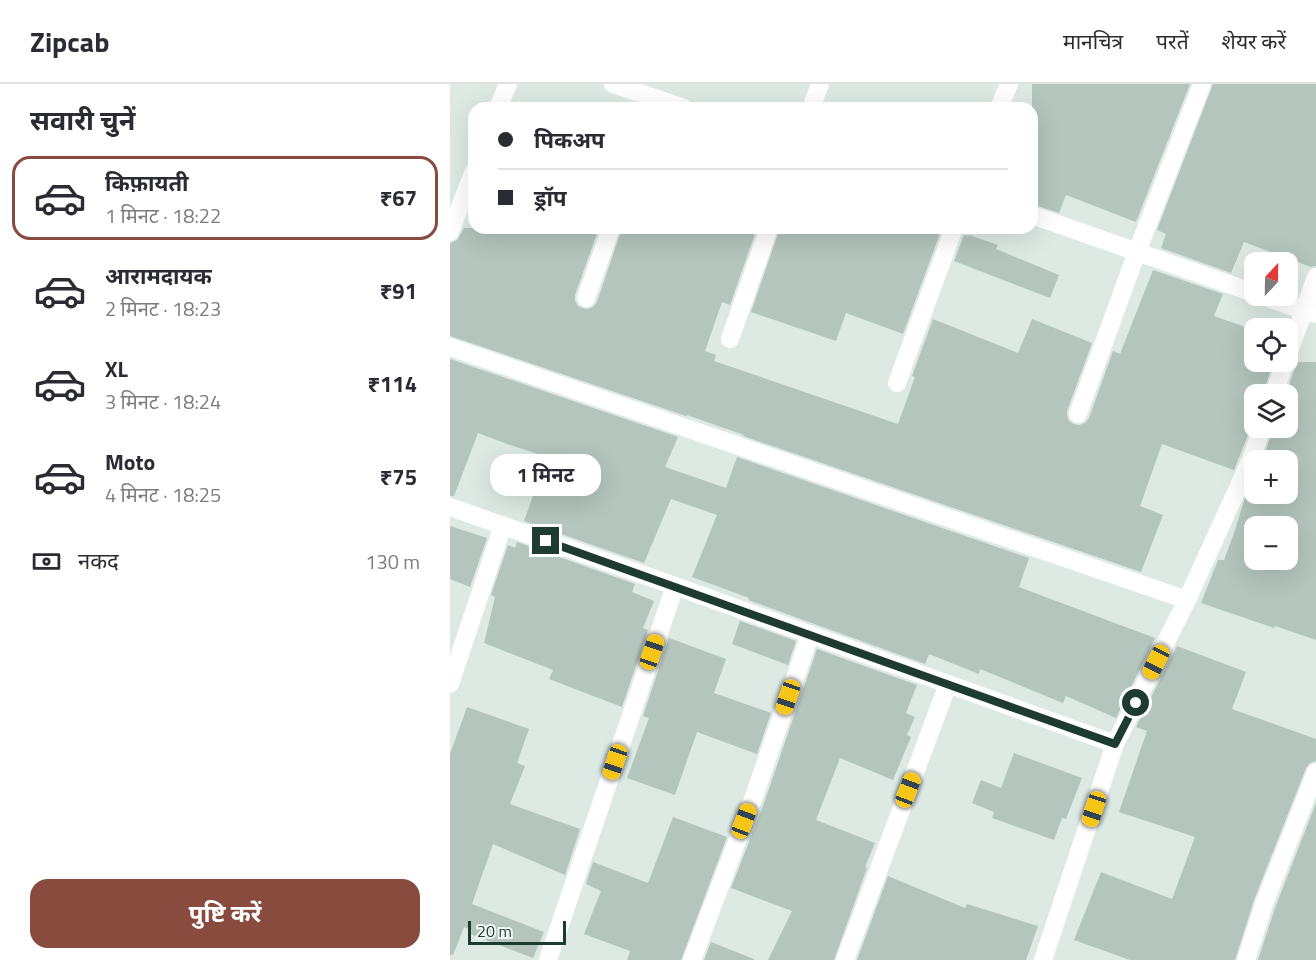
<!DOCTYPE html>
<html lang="hi">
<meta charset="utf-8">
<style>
:root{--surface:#fff;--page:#f2f2f3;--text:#2b2b33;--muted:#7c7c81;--line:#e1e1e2;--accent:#884b3e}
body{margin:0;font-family:"Titillium Web","Noto Sans Devanagari",sans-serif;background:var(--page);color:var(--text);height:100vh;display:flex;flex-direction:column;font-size:22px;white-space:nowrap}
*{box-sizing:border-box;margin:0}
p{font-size:20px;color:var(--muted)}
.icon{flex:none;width:33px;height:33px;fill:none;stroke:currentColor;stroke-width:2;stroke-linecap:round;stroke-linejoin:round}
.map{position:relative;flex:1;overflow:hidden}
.panel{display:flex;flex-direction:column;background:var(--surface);width:450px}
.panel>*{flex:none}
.top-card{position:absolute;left:18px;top:18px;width:570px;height:132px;border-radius:18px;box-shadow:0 6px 24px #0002;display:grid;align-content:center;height:132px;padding:0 30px;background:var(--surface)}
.needle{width:39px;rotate:22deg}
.controls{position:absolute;left:794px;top:168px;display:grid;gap:12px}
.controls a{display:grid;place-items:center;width:54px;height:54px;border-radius:12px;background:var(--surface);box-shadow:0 6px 24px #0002;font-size:30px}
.scale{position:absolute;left:18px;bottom:15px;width:98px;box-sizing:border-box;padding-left:6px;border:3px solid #1e3b32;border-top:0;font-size:16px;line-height:21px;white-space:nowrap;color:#1e3b32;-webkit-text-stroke:4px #eef7f2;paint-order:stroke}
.end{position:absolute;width:27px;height:27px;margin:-14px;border:8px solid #1e3b32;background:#fff;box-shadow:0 0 0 3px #fff}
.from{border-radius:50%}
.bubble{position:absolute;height:42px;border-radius:18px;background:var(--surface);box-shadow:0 6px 24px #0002;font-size:20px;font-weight:700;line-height:42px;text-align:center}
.car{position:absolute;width:18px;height:36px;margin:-18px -9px;border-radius:8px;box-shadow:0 0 4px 2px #0007;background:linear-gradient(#f5c518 24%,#345 0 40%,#f5c518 0 76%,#345 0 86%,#f5c518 0)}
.top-card b{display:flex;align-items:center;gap:21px;height:57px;font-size:22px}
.top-card b+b{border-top:2px solid var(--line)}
.top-card i{width:15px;height:15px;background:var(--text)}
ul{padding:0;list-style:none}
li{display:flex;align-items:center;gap:18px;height:84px;margin:0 12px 9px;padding:0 18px;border:3px solid transparent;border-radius:18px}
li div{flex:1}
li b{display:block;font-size:22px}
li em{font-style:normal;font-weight:700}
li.active{border-color:var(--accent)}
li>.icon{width:54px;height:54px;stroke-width:1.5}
h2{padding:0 30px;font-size:27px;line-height:72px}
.pay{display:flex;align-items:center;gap:15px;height:66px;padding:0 30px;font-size:22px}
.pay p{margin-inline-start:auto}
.cta{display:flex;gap:12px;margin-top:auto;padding:12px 30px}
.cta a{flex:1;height:69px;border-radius:18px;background:var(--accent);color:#fff;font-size:24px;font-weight:700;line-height:69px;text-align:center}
header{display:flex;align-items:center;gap:36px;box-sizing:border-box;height:84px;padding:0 30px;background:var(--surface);border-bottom:2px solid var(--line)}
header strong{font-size:28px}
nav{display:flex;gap:33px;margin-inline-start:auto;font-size:21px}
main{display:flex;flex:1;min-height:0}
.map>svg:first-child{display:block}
.building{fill:#b3c5bd;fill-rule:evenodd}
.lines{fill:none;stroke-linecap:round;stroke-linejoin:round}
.minor{stroke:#fff;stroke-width:18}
.route{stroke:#1e3b32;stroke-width:8}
</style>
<header>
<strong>Zipcab</strong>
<nav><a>मानचित्र</a><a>परतें</a><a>शेयर करें</a></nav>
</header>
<main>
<section class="panel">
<h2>सवारी चुनें</h2>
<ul>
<li class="active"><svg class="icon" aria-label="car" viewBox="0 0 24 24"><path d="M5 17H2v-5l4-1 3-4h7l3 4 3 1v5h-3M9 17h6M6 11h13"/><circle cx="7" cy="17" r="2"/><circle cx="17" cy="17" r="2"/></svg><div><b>किफ़ायती</b><p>1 मिनट · 18:22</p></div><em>₹67</em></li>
<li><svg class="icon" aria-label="car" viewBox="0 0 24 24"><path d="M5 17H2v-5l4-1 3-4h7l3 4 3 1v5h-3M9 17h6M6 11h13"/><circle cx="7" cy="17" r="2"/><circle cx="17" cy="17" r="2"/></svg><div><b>आरामदायक</b><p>2 मिनट · 18:23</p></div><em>₹91</em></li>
<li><svg class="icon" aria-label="car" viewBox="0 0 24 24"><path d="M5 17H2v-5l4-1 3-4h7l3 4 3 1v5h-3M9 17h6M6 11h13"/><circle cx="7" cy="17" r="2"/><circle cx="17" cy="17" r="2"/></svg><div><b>XL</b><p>3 मिनट · 18:24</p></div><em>₹114</em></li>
<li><svg class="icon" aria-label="car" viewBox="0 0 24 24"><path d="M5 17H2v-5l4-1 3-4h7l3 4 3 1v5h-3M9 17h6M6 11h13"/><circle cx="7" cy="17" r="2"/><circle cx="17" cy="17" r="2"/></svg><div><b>Moto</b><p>4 मिनट · 18:25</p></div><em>₹75</em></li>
</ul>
<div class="pay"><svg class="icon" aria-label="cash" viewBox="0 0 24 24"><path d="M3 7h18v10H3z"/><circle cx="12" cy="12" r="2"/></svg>नकद<p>130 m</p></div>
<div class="cta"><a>पुष्टि करें</a></div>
</section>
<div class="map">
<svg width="866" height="876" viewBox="0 0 866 876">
<rect width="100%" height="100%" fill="#ddeae4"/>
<path class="building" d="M582 0H740L686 138 616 111 609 129 582 120Z
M763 0H866V182L861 183 794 158 781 189 711 164 716 150 707 146Z
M14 144H149L125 211V217L128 222 132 224 137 225 143 223 147 218 172 144H307L280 221 272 218 255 267 266 271 264 277 448 340 465 293 462 292 483 235 568 269 582 235 642 259 617 327V331L619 337 624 340 629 341 635 339 639 334 663 267 670 270 703 186 773 210 764 232 804 246V278H823L813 310H804V336L784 386 712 360 690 422 713 431 691 488 293 352 294 351 237 331 236 332 0 252V159L7 156Z
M330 144H492L453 250 396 229 386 257 301 228Z
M514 151 518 152 519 151 548 161 546 165 609 191 600 214 504 177Z
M0 275 228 353 215 383 276 404 287 373 579 474 569 503 705 554 666 634 616 612 613 619 530 585 529 590 479 570 475 580 298 516 299 514 242 493 267 431 221 415 194 479 74 437 97 373 57 360 28 349 4 412H0Z
M847 278H866V556L825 542 824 544 751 519 768 476H774L784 449 794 417 804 396V410H837V376H813L823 344H837V310H836ZM804 442H837V476H804Z
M0 442 37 454 20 503 0 495Z
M67 458 185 500 182 508 204 517 193 544 198 546 172 623 99 595 103 586 34 559 45 513 41 511 58 461 65 464Z
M290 537 346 557 338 581 282 560Z
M219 554 276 575 264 609 321 629 307 670 247 648 225 711 177 694 199 634 193 632Z
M727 562 796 588 782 625 866 655V677L860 679 856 684 804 816 785 876H680L624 856 651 788 722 815 745 753 669 728 697 647 686 643Z
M367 565 467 601 456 629 465 633 457 651 461 653 443 696 390 674 366 736 425 759 415 783 417 784 384 876H318L342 827 281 804 313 722Z
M17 623 79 645 67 679 75 682 60 720 130 745 115 791 43 760 22 820 94 848 83 874 20 850 22 846 14 843 3 871H0V670Z
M564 669 632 694 616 735 612 734 604 756 542 734 544 728 522 719 531 696 551 704Z
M866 719V876H808L825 824Z
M223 733 277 753 231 876H177L180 867 134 850 151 807 136 800 143 778 198 799Z
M438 792 515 824 517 820 588 842 576 876H407Z
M261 858 304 875V876H254Z"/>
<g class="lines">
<path class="minor" d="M163 0 234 24
M48 24 58 0
M361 24 370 0
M549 24 559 0
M582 131 804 209
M0 148 24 87
M811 212 866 230
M136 214 161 144
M280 255 319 144
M0 263 737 516
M837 273 866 193
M447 299 504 144
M824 310 835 278
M628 330 687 168 752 0
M0 423 225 502 665 660
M0 600 53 441
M98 876 225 502
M242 876 302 718 360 551
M395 876 498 600
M593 876 665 660 737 516 802 373 812 344
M796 876 814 820 866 688"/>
</g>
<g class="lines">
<path class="route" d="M96 457 665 660 686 619"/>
</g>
</svg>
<div class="controls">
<a><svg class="needle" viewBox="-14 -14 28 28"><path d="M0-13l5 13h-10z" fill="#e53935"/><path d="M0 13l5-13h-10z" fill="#7c7c81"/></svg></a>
<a><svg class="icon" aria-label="locate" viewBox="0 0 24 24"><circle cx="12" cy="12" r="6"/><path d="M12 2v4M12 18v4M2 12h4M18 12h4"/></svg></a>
<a><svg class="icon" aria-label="layers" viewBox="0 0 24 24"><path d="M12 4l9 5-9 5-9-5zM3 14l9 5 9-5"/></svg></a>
<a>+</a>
<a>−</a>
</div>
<div class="scale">20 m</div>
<i class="end from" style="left:686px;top:619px"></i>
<i class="end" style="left:96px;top:457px"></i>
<div class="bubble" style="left:40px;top:370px;width:111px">1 मिनट</div>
<i class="car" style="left:202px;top:568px;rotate:19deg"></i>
<i class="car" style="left:706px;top:578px;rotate:207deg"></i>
<i class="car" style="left:338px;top:613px;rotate:199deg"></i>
<i class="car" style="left:165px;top:678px;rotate:199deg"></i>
<i class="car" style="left:458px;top:706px;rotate:21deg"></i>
<i class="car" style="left:644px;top:725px;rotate:198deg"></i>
<i class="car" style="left:294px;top:737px;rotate:21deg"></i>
<div class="top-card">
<b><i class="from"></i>पिकअप</b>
<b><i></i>ड्रॉप</b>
</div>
</div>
</main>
